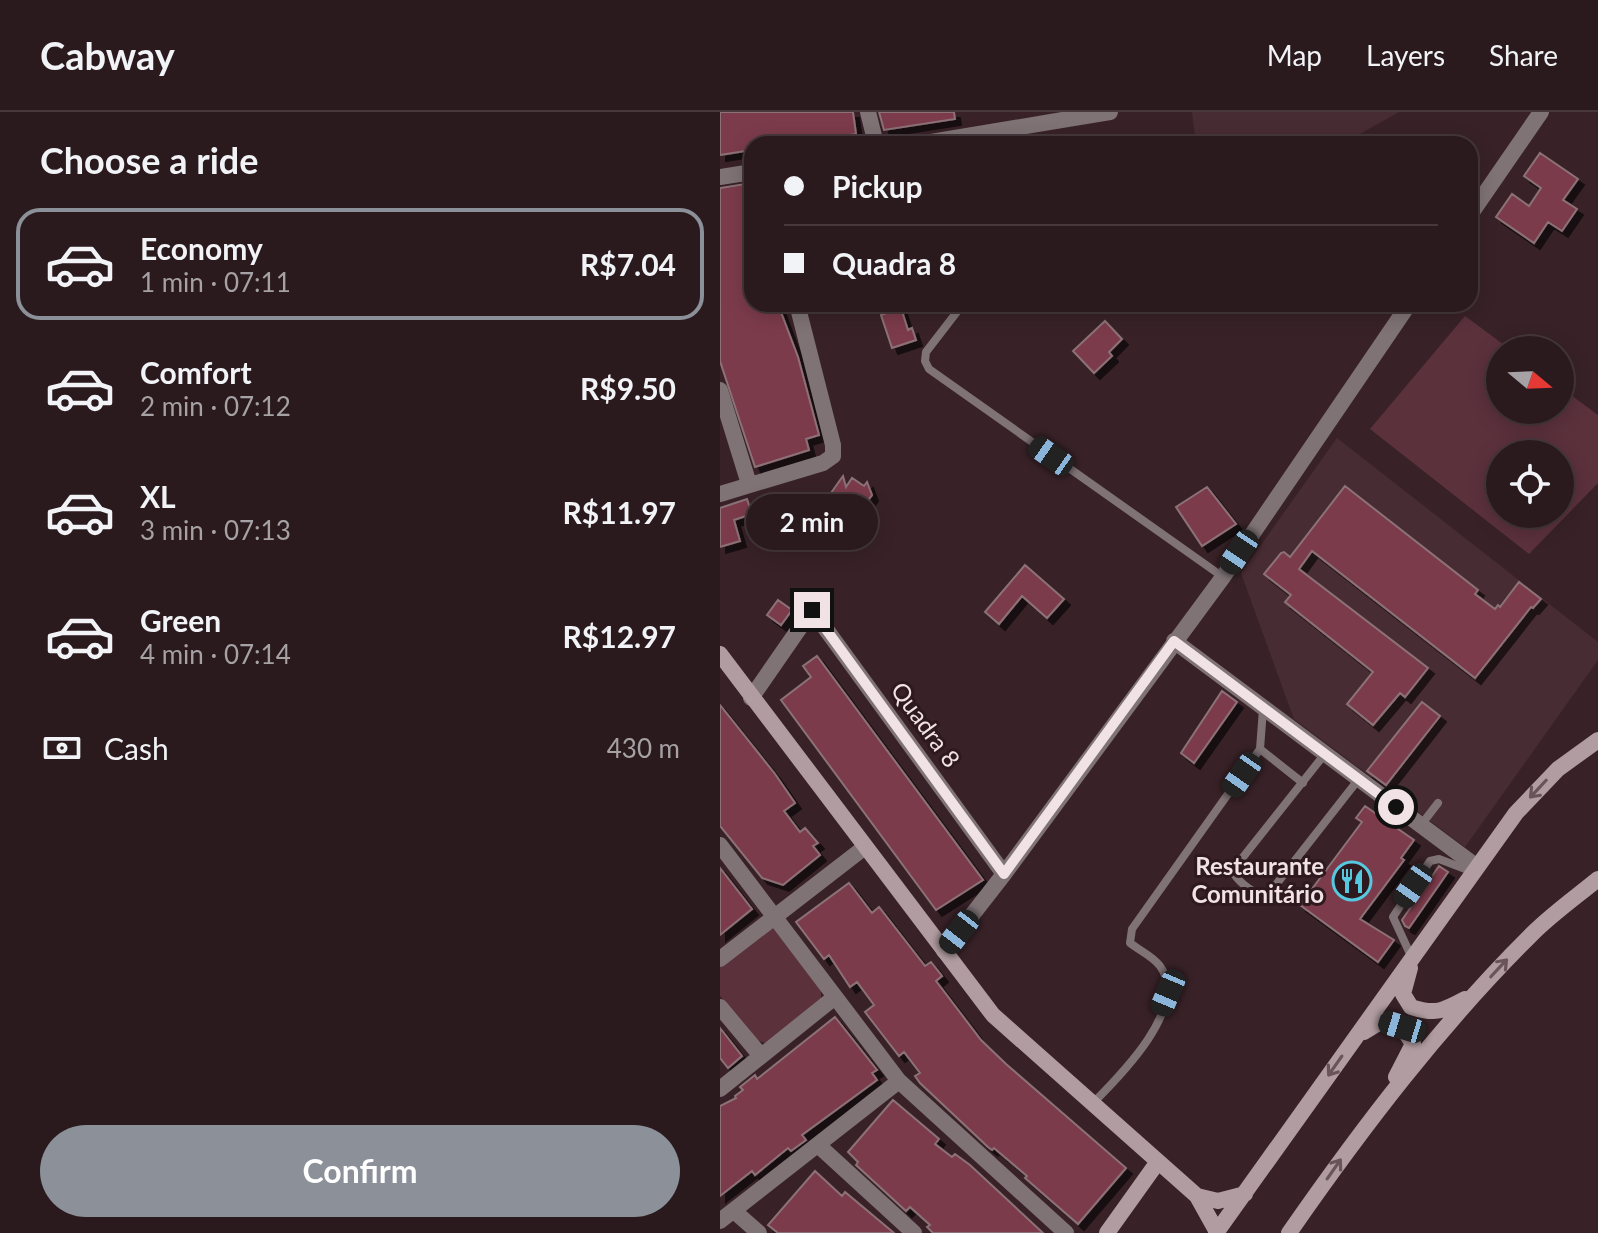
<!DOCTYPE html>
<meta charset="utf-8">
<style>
:root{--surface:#2a1a1e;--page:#322327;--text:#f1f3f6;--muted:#a5a1a4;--line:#46383c;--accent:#8c9099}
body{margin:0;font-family:Lato,sans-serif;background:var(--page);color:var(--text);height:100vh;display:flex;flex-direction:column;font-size:30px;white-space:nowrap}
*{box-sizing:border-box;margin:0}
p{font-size:26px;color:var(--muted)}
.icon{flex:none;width:44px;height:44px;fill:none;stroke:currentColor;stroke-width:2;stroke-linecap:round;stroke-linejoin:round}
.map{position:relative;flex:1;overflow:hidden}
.details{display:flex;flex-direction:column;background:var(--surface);width:720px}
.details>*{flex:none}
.hud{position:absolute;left:24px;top:24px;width:734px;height:176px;border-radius:24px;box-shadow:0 4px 20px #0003,0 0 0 2px var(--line);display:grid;align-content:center;height:176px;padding:0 40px;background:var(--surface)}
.needle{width:52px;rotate:109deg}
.controls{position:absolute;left:766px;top:224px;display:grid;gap:16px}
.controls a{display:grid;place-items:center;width:88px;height:88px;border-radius:50%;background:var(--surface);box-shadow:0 4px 20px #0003,0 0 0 2px var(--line);font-size:40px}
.end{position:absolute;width:36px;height:36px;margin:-18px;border:10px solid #f1e2e5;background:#111;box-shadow:0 0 0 4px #111}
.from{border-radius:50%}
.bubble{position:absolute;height:56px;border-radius:28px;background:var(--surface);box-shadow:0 4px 20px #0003,0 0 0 2px var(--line);font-size:26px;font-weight:700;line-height:56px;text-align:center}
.car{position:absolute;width:24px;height:48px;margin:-24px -12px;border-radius:10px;box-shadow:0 0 6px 2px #0007;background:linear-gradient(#222 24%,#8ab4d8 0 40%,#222 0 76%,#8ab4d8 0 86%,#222 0)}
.hud b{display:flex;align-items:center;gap:28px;height:76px;font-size:30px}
.hud b+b{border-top:2px solid var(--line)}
.hud i{width:20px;height:20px;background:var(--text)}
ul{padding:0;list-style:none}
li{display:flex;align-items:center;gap:24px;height:112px;margin:0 16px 12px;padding:0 24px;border:4px solid transparent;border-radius:24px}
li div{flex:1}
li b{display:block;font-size:30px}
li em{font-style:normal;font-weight:700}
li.active{border-color:var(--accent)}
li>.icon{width:72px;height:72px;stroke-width:1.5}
h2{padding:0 40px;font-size:36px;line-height:96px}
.pay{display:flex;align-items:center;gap:20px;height:88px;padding:0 40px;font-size:30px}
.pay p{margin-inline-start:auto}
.button{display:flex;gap:16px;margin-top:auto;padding:16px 40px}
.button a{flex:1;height:92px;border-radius:48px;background:var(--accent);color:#fff;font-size:32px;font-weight:700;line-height:92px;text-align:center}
header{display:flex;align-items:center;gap:48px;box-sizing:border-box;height:112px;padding:0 40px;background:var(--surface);border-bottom:2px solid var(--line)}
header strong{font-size:38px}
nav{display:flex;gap:44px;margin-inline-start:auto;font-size:28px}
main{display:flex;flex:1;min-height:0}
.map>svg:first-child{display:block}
.built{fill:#482c33}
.green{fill:#5b313c;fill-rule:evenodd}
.building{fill:#7b3a4c;stroke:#8c7277;stroke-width:2;filter:url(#shadow)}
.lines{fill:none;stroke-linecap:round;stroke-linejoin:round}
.lane{stroke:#7f7376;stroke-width:8}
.street{stroke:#7f7376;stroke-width:16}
.secondary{stroke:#b19da1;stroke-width:16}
.oneway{stroke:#685459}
.route{stroke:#f1e2e5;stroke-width:10}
.labels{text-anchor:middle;stroke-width:6;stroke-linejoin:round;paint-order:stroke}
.street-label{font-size:24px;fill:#f1e2e5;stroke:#2d191e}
.poi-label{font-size:24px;font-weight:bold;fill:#f1e2e5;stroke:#2d191e;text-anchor:end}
</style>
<header>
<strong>Cabway</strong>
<nav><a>Map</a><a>Layers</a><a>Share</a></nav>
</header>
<main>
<section class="details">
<h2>Choose a ride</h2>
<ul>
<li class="active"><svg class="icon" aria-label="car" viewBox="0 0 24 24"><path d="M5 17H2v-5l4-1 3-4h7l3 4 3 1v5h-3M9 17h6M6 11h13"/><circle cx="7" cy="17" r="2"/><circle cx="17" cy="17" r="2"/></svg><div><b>Economy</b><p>1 min · 07:11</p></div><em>R$7.04</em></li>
<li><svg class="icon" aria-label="car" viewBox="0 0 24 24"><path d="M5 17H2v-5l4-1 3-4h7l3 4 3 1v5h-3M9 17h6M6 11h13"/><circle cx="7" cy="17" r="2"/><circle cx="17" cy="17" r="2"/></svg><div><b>Comfort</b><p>2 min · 07:12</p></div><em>R$9.50</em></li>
<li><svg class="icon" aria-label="car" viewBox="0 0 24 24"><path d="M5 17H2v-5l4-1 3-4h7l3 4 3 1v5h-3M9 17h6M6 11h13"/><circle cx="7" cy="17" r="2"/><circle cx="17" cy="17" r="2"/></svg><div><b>XL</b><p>3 min · 07:13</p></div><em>R$11.97</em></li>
<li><svg class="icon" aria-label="car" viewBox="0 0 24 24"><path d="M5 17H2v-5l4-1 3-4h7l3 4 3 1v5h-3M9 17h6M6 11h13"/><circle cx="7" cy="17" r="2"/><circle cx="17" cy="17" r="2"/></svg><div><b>Green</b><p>4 min · 07:14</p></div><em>R$12.97</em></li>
</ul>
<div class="pay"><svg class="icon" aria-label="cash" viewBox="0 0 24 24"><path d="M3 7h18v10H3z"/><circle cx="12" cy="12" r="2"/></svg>Cash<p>430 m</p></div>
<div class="button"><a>Confirm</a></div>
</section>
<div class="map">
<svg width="878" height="1121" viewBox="0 0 878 1121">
<defs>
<filter id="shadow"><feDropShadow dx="6" dy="6" stdDeviation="0" flood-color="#0009"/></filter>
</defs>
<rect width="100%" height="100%" fill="#382228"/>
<path class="built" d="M472 0H679L622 32H476Z
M617 326 878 530V548L745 735 574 607 521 461Z"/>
<path class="green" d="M745 204 791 238H780V298H840V275L878 303V371L809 442 650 317ZM780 342H840V402H780Z
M47 816H53L101 876V888L49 932 35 928 0 884V855Z"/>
<path class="building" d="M0 0H133L136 22 110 26 92 32H70L69 28 32 32V38L0 43Z
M159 0H234L235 7 164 18Z
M820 41 858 67 843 88 857 97 842 119 828 110 814 131 776 105 792 82 809 94 821 76 804 64Z
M25 72 32 91V192H46L48 198 59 195 78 245 99 323 86 327 89 338 35 355 0 249V76Z
M181 196 188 218 192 216 196 228 172 236 161 203Z
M385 209 402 227 389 240 392 244 374 261 353 239Z
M123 364 126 375 132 366 144 374 147 370 152 383 134 408 106 388Z
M625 374 758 478 755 482 775 497 778 493 780 495 799 470 821 487 813 496 811 495 755 566 592 439 579 457 708 556 685 585 680 581 653 613 627 592 653 560 565 490 571 483 544 462 561 441 564 440 570 445Z
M487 375 516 412 482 434 456 395Z
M27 387 32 402 14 408 20 429 0 435V396Z
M305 453 344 487 327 506 302 484 279 512 265 500Z
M58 488 72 498 61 513 47 503Z
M97 544 263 768 216 798 61 588 91 565 83 554Z
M502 579 517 590 474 651 461 641Z
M702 590 720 604 666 673 647 659Z
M0 593 55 662 75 691 64 699 80 720 85 716 98 731 93 734 100 743 63 773 42 766 0 714Z
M645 694 694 728 681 746 684 748 640 807 674 828 658 850 580 793 642 710 636 706Z
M719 754 728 760 689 816 685 814 682 808Z
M0 756 32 797 0 823Z
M129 771 152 801 159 795 205 854 211 850 222 864 216 869 261 928 286 952 406 1056 358 1112 305 1066 307 1064 274 1036 272 1038 268 1035 200 971 195 964 200 961 184 940 179 944 145 900 154 893 137 870 130 875 109 843 104 847 76 810Z
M115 905 157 958 152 961 157 968 82 1023 86 1028 71 1039 68 1036 35 1063 32 1059 0 1084V994L16 986 15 984 23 978 20 975 35 963 37 967Z
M0 916 22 944 8 956 0 946Z
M173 988 219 1027 215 1032 232 1045 235 1042 250 1053 323 1121H213L207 1115 210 1113 190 1095 186 1099 136 1053 138 1050 128 1040Z
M95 1059 122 1084 125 1080 174 1121H58L48 1113Z"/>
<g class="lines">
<path class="lane" d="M298 16 303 32
M243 192 206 240 205 249 209 257 503 465
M540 637 583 671
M604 643 516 754 514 762C520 771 536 784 547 784L551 779 638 668
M701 713 718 691
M692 846 673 805 710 749 719 747 753 760
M372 992C399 965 470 895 440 854 434 845 419 838 410 831L412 817 540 637 543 597"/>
<path class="street" d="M148 0 156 32
M199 32 390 0
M0 65 32 60
M750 103 821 0
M0 278 29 372
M0 382 103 351 113 344V333L77 192
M454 529 757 755
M31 586 92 498 284 762 224 839
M0 733 179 969 346 1121
M284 762 503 465 689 192
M0 847 145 735
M0 895 41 944
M0 977 115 885
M98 1033 194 1121
M14 1099 39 1121
M0 1109 179 969"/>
<path class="secondary" d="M0 542 273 903 477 1084 497 1120
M690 856 683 882 691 895C715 903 723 899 745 887
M644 920 662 909 682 915 693 932 676 965
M477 1084 498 1089 525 1082
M387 1121 437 1051
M496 1121 796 701 838 657 878 628
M569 1121C642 1016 721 912 812 822 832 802 856 785 878 767"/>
</g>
<defs><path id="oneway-shaft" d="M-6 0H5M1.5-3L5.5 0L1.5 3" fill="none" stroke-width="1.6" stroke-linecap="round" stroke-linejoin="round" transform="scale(2)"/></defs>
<g class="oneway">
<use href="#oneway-shaft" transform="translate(818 677) rotate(133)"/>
<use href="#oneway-shaft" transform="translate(779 856) rotate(-47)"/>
<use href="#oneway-shaft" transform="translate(615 954) rotate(125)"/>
<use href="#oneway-shaft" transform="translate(614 1057) rotate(-55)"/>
</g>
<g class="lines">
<path class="route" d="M92 498 284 762 454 529 676 695"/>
</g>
<defs>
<g id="restaurant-ring" transform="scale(2)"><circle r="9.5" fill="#2d191e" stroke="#56c9e1" stroke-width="1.5"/><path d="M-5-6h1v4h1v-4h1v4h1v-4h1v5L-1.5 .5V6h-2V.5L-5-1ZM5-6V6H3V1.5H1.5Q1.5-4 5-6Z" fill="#56c9e1"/></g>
</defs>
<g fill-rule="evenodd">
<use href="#restaurant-ring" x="632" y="769"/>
</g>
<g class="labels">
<g class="street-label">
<text transform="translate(205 613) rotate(54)" y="8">Quadra 8</text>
</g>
<g class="poi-label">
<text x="604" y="763">Restaurante<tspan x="604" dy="28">Comunitário</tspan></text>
</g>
</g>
</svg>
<div class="controls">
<a><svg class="needle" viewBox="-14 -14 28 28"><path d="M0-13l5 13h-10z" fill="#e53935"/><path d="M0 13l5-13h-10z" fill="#a5a1a4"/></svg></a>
<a><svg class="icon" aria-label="locate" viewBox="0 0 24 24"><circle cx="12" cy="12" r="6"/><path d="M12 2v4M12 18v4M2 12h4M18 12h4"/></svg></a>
</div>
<i class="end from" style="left:676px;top:695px"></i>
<i class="end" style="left:92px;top:498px"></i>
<div class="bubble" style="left:26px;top:382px;width:132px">2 min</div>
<i class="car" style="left:331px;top:344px;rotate:305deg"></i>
<i class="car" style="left:519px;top:440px;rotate:214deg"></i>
<i class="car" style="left:522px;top:663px;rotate:215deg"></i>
<i class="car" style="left:693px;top:774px;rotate:215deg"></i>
<i class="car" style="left:239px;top:820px;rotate:218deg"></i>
<i class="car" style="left:448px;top:881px;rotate:203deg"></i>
<i class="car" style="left:682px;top:915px;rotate:287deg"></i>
<div class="hud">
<b><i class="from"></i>Pickup</b>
<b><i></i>Quadra 8</b>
</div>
</div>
</main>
